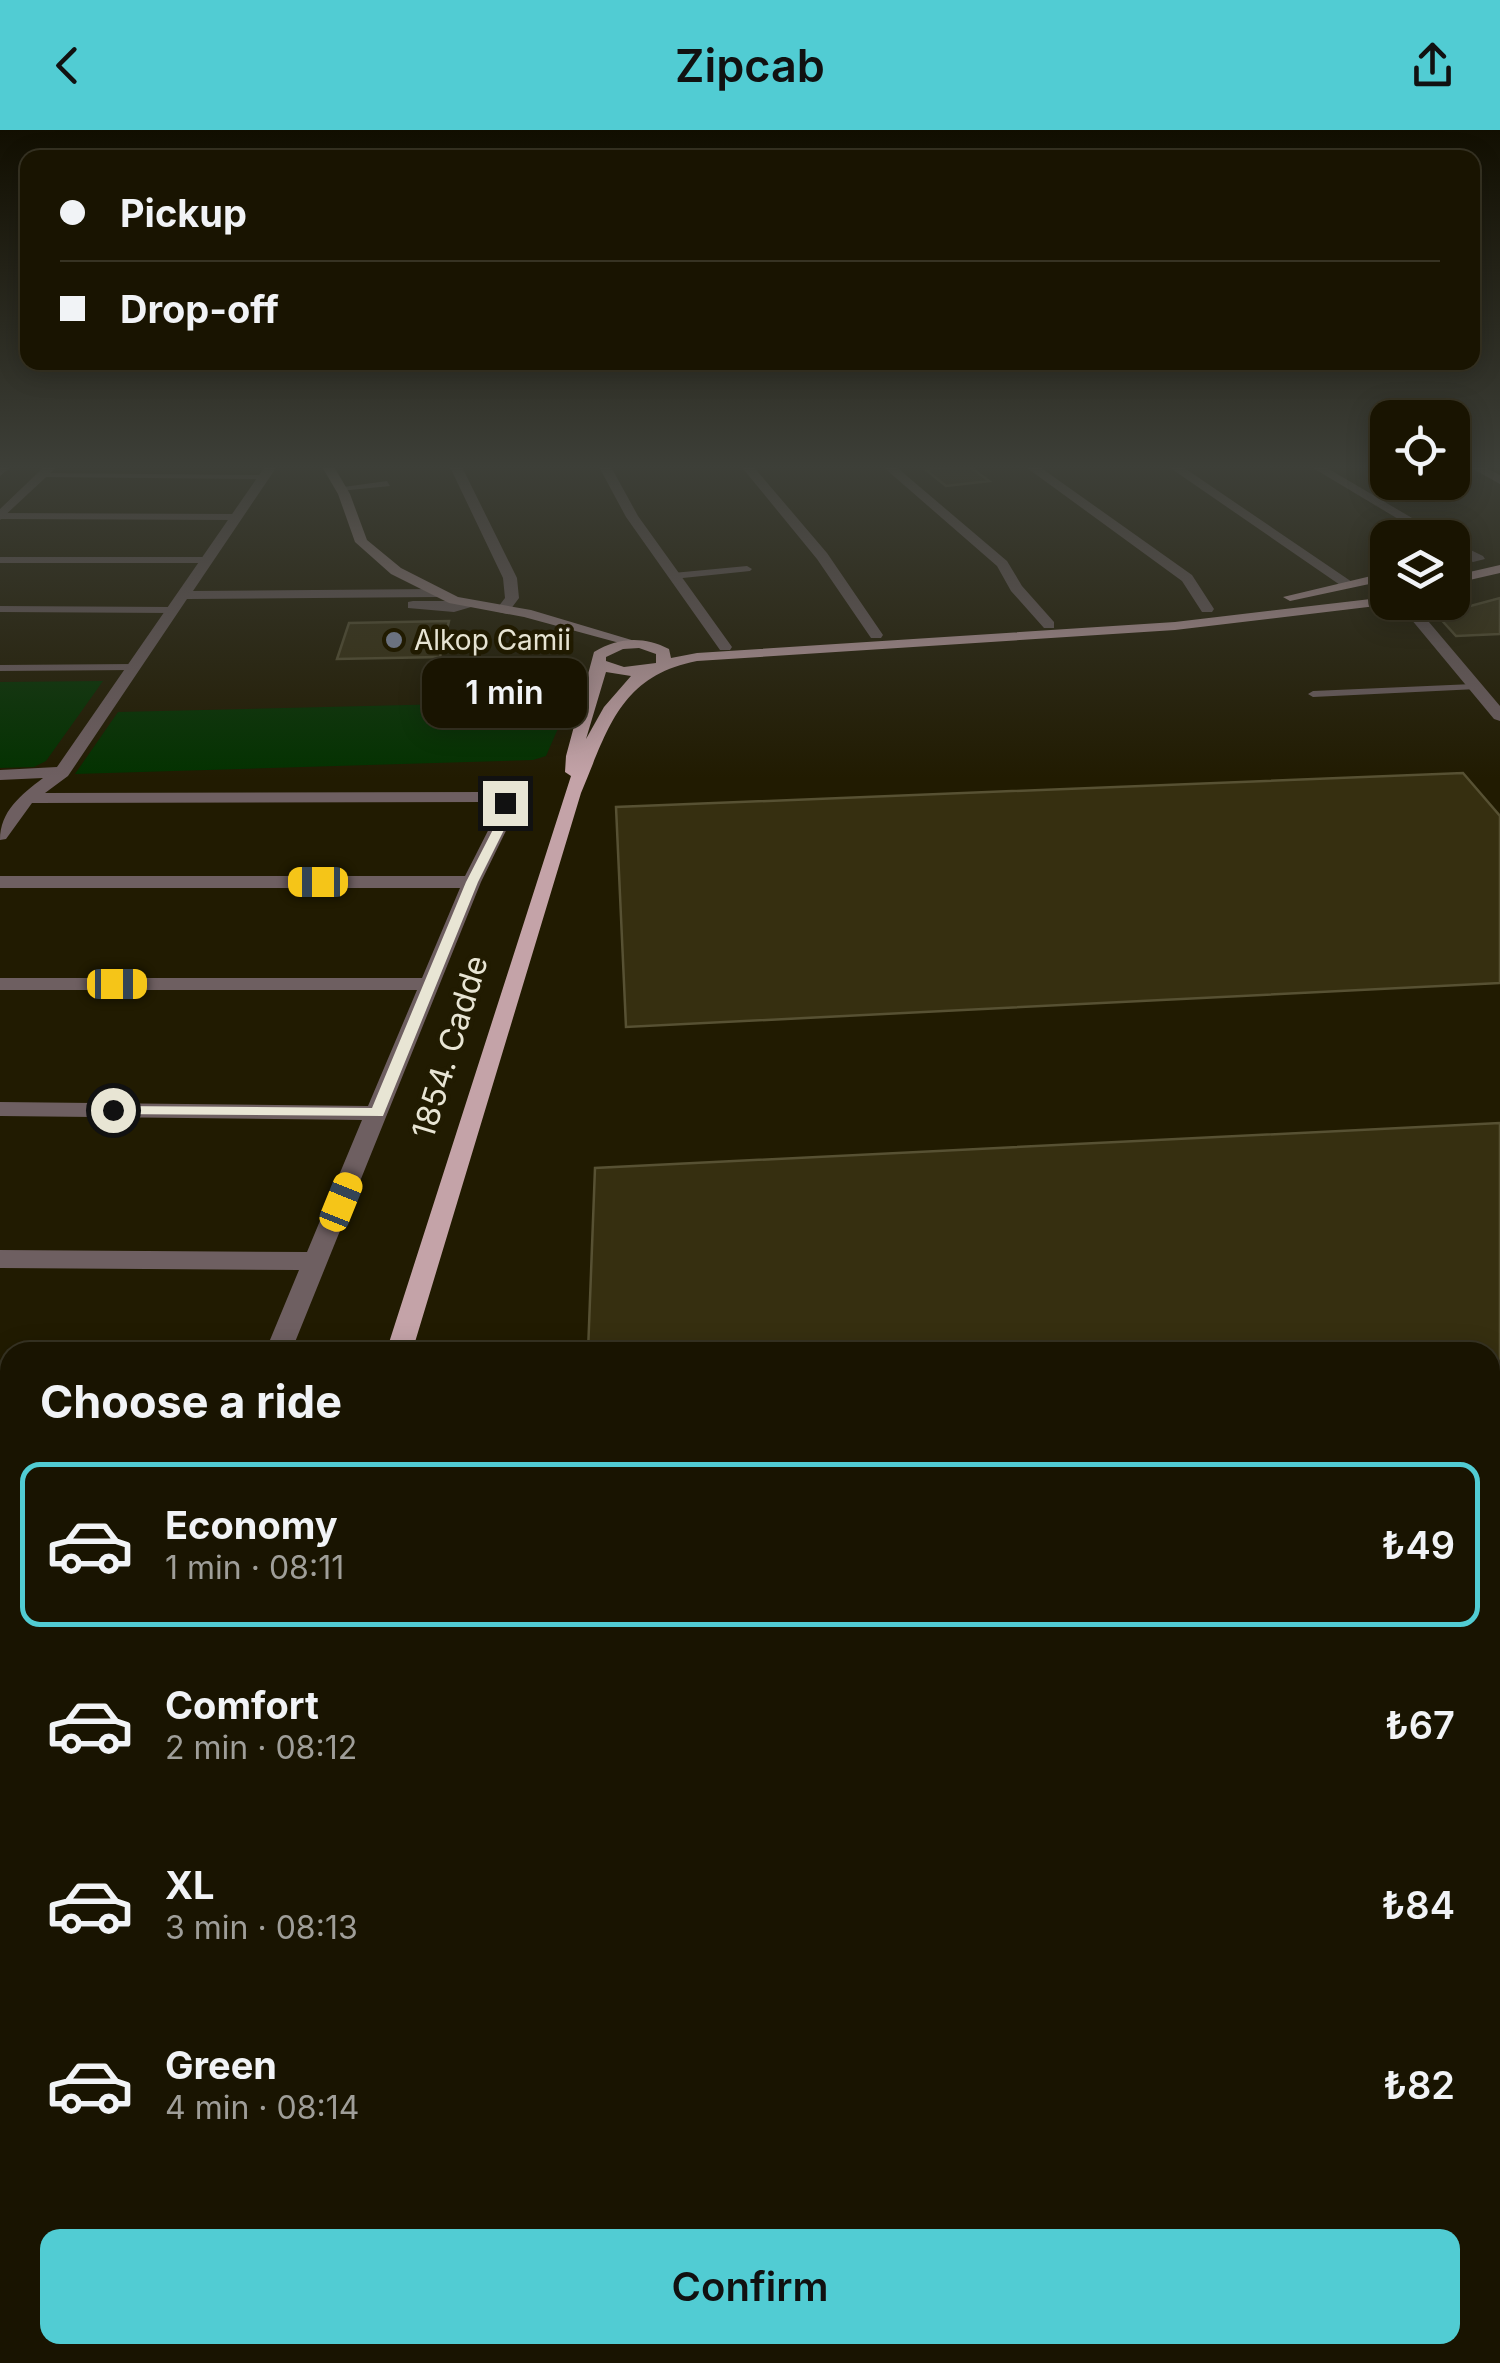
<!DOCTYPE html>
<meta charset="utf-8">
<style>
:root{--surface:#191401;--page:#262110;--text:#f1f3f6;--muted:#9f9e99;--line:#373323;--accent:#51ccd3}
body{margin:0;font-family:Inter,sans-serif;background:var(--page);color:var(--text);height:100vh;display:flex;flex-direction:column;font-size:38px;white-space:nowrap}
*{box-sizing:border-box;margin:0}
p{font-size:32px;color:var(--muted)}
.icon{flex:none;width:55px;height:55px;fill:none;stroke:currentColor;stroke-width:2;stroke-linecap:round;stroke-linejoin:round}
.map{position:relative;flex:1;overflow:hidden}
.details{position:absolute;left:0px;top:1212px;width:1500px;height:1022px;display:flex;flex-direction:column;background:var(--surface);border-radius:30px 30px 0 0;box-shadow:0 5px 25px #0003,0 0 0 2px var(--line)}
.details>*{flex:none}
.guide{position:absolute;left:20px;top:20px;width:1460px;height:220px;border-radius:20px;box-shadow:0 5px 25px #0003,0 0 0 2px var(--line);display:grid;align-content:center;height:220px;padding:0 40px;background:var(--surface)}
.buttons{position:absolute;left:1370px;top:270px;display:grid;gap:20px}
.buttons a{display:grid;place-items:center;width:100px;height:100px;border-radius:20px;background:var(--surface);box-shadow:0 5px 25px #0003,0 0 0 2px var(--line);font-size:50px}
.end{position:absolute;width:45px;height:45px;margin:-22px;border:12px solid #e8e5d4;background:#111;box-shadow:0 0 0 5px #111}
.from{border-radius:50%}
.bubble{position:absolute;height:70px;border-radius:20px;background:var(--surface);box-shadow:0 5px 25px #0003,0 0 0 2px var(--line);font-size:32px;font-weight:600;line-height:70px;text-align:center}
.car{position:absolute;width:30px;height:60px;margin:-30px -15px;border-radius:12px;box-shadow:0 0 8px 2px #0007;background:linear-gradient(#f5c518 24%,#345 0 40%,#f5c518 0 76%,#345 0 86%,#f5c518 0)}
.guide b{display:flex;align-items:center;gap:35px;height:95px;font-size:38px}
.guide b+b{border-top:2px solid var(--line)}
.guide i{width:25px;height:25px;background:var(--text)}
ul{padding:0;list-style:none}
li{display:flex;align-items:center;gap:30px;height:165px;margin:0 20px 15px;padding:0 20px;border:5px solid transparent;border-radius:20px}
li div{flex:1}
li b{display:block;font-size:38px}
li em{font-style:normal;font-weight:600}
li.selected{border-color:var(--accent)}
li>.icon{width:90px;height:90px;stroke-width:1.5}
h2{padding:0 40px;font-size:45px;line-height:120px}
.action{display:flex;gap:20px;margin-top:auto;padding:20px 40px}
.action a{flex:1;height:115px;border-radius:20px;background:var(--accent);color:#111;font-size:40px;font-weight:600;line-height:115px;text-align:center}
header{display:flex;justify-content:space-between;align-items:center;height:130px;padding:0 40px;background:var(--accent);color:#111;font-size:45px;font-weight:600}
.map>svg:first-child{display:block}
.green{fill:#033200}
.building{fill:#362f10;stroke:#575133;stroke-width:2.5}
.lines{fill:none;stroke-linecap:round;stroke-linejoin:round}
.lane{fill:#6e5f61;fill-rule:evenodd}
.street{fill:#6e5f61;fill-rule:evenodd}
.secondary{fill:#9e8689;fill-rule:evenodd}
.primary{fill:#c4a3a8;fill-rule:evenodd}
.route{fill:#e8e5d4}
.worship-dot{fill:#6b7280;stroke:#211b01;stroke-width:4}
.labels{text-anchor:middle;stroke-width:9;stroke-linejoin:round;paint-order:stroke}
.far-poi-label{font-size:28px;fill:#e8e5d4;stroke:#211b01;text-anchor:start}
.street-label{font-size:32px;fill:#e8e5d4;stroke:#211b01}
</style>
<header><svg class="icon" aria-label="back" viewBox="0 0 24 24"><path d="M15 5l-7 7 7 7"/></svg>Zipcab<svg class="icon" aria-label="share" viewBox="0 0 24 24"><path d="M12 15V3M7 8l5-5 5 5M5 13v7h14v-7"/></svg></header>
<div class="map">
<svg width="1500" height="2233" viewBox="0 0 1500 2233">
<rect width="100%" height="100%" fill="#211b01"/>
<path class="green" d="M103 551 46 631 34 637 0 638V552Z
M570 571 546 626 533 630 75 644 118 582Z
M1500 1910V2233H610L637 2225H1490V1914Z"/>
<path class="building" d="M968 335 989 351 946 356 926 340Z
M1500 468V504L1456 506 1437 485Z
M449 491 440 527 337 529 349 493Z
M1463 643 1500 686V853L626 897 616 677Z
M1500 993V1468L1490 1469V1222H588L595 1038Z"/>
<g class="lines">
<path class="lane" d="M39 343 264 345 268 347 264 349 42 347Z
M387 351 390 356 340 361 336 358Z
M0 383 236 384 240 387 236 390 0 389Z
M0 427H207L212 430 207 433H0Z
M747 436 752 439 750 441 673 449 668 446 673 443Z
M0 476 172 477 177 480 172 483 0 482Z
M0 535 134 534 139 537 134 540 0 541Z
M1473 554 1478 557 1477 559 1313 567 1308 564 1313 561Z"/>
<path class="street" d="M0 335H13L0 346Z
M46 335H59L0 390V379Z
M266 335H278L193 461 437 459 444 463 437 467 187 469 68 646 45 663 487 662 505 665 517 678 481 752 291 1222H265L299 1140 0 1138V1120L307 1122 362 990 0 986V972L368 976 417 860H0V848H422L460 758H0V746H465L499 679 487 672 32 673 6 709 0 710C0 681 21 665 43 648L0 650V640L57 637Z
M449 335H461L517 448 519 468 507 484 495 481 505 468 503 448Z
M598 335H610L638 386 732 517 730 520H720L626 387Z
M740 335H752L827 423 883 505 881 508H871L817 429Z
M881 335H894L1007 431 1022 456 1054 492V498H1044L1011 461 997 436Z
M1023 335H1037L1192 445 1214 479 1212 482H1202L1182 451Z
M1166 335H1180L1355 454 1343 457Z
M1308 335H1322L1446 408H1430Z
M1466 335H1481L1500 345V354Z
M1452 411 1483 426 1485 429 1473 432 1452 421Z
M1376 469 1406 478 1404 472H1418L1423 485 1500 576V591L1494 589 1411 489 1371 476V470Z
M413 471H471L478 475 454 482 408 478V472Z
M0 1312H10V1336H0Z
M0 1558H10V1588H0Z
M10 1855V1905L0 1909V1859Z"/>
<path class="secondary" d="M321 335H333L350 364 367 410 401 438 458 467 531 480 645 514 638 518 524 487 449 473 391 444 355 412 338 364Z
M1500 1797V1833L1490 1838V1800Z"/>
<path class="primary" d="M1500 435V443L1452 454V446Z
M1388 442V450L1290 471 1283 467Z
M1388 467V472L1393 474 1175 500 697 531C620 546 608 599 581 663L412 1222H386L571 646 565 642 566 626 594 522C618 507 644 506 669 519L671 528 697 523 1175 492ZM623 519 639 518 656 524V533L624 537 606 531V527ZM606 542 631 546 604 577 586 609Z
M10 2218V2225H88L85 2233H4Z"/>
</g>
<linearGradient id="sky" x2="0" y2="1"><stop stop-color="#120f01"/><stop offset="0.52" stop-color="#3d3f38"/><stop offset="1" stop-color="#3d3f38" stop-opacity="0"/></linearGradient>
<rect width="1500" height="648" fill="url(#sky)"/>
<path class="route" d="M501 670H509L513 682 478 752 383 986 108 984V977L113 976 372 978 466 752 502 682Z"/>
<circle class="worship-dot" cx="394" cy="510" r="10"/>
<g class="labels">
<g class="far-poi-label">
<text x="414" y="520">Alkop Camii</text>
</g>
<g class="street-label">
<text transform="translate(450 917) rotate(-73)" y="11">1854. Cadde</text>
</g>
</g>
</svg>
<div class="buttons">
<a><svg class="icon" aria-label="locate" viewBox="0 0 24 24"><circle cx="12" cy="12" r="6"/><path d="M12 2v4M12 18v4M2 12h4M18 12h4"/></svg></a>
<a><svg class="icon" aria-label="layers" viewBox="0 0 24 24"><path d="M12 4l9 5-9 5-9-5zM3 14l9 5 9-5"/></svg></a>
</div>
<i class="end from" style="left:113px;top:980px"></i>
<i class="end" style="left:505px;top:673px"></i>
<div class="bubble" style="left:422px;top:528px;width:165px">1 min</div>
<i class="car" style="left:318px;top:752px;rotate:270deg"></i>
<i class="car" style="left:117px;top:854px;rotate:90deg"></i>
<i class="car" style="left:341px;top:1072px;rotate:22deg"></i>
<div class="guide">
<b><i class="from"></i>Pickup</b>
<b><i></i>Drop-off</b>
</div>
<section class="details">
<h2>Choose a ride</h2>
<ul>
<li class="selected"><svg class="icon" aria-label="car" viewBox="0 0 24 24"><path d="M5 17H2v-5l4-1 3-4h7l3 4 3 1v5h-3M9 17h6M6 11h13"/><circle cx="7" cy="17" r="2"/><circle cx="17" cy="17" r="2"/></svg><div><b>Economy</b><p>1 min · 08:11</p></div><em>₺49</em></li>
<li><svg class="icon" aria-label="car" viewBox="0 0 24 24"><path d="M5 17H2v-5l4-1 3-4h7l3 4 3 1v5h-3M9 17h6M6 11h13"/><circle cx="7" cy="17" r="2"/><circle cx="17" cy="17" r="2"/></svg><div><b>Comfort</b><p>2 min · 08:12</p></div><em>₺67</em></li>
<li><svg class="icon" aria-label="car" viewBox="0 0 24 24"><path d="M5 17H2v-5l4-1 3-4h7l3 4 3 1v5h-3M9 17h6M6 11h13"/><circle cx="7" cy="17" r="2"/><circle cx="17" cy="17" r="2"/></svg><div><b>XL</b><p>3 min · 08:13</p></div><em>₺84</em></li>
<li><svg class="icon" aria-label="car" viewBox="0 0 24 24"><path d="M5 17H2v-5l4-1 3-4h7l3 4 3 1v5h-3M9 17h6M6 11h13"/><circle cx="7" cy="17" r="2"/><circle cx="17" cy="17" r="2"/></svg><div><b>Green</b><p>4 min · 08:14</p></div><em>₺82</em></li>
</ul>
<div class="action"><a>Confirm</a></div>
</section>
</div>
